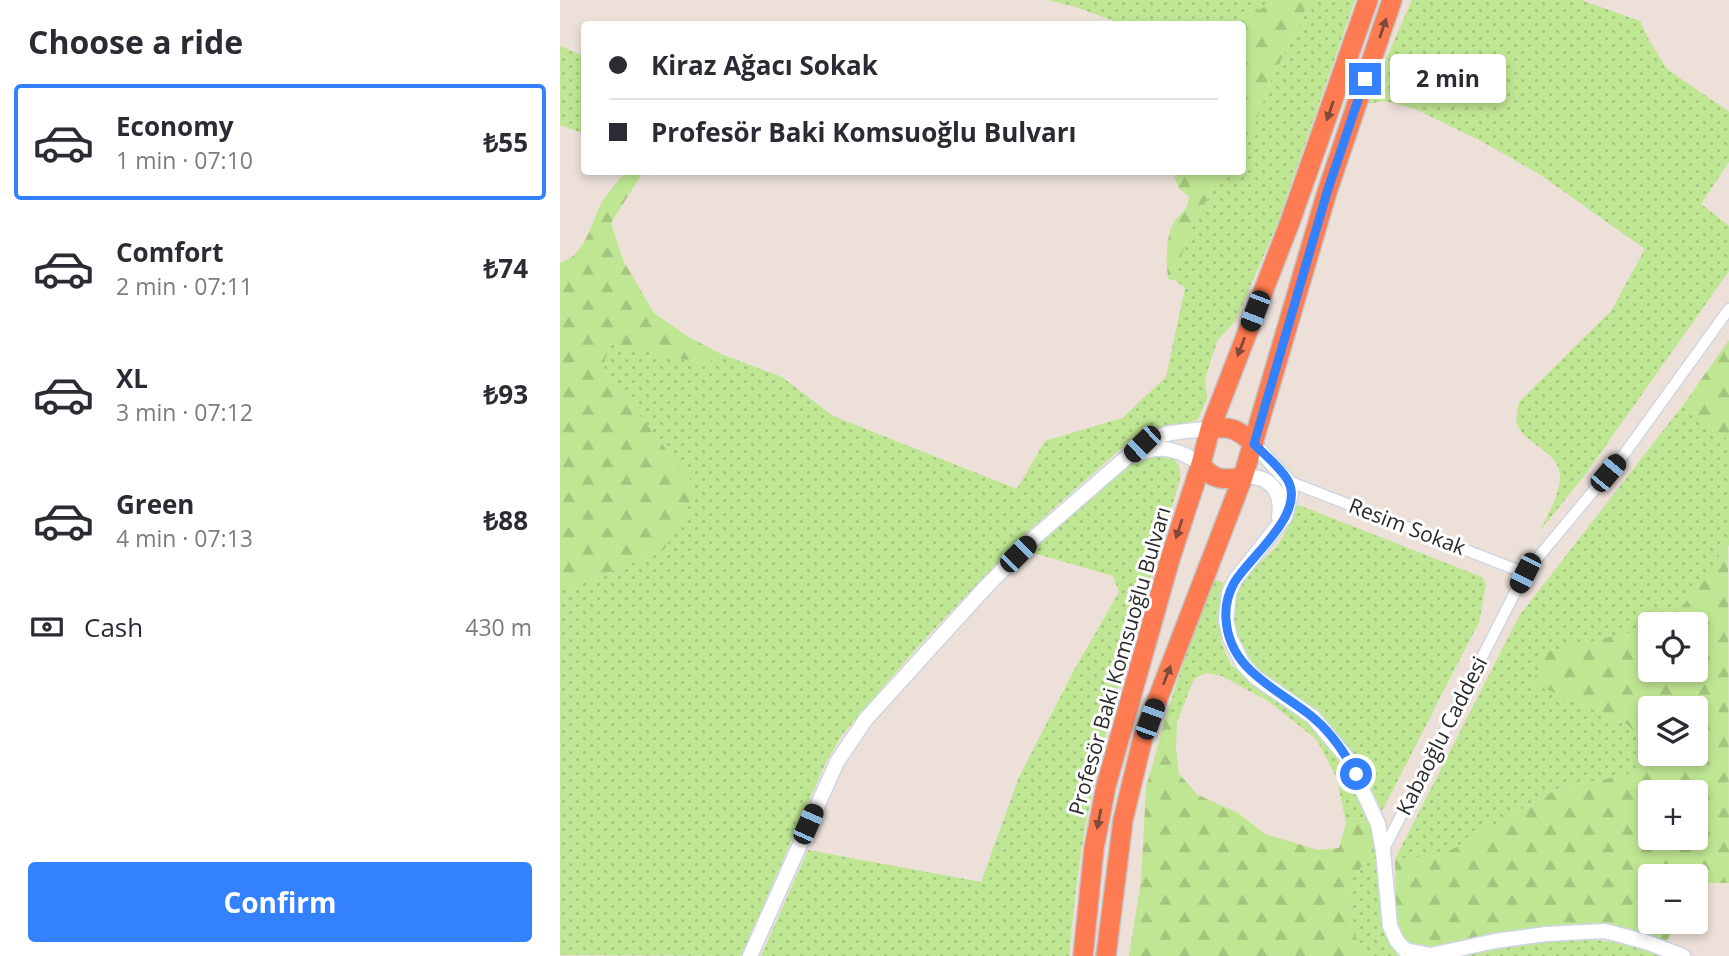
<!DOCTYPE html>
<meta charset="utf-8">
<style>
:root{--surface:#fff;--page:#f7f7f7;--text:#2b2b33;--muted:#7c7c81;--line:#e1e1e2;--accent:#3381ff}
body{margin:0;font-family:"Open Sans",sans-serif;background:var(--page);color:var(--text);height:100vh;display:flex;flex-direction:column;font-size:26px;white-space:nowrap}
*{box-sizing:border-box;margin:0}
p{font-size:23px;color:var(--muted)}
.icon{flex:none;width:38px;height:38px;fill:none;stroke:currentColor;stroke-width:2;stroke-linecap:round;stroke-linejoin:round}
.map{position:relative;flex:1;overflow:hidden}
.side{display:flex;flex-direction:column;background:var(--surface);width:560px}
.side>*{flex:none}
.guide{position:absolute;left:21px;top:21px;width:665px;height:154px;border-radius:7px;box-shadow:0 4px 10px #0003;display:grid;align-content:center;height:154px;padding:0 28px;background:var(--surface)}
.controls{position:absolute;left:1078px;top:612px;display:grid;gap:14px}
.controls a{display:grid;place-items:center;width:70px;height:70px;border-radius:7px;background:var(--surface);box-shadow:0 4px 10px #0003;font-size:35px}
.end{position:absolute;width:32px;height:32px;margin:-16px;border:9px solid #3381ff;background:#fff;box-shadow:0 0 0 4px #fff}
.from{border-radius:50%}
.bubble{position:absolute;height:49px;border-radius:7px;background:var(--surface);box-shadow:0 4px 10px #0003;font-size:23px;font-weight:700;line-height:49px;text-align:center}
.car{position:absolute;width:21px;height:42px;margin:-21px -10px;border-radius:9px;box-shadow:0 0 5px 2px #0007;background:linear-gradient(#222 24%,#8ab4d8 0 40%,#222 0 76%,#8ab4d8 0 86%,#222 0)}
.guide b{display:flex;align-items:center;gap:24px;height:66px;font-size:26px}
.guide b+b{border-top:2px solid var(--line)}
.guide i{width:18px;height:18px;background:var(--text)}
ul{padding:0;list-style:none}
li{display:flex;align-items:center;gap:21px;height:116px;margin:0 14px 10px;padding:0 14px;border:4px solid transparent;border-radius:7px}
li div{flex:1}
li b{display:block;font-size:26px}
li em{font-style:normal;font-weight:700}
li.active{border-color:var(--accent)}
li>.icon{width:63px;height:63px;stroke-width:1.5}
h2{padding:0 28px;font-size:32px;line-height:84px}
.pay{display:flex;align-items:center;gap:18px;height:77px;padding:0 28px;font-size:26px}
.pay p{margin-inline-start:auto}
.cta{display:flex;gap:14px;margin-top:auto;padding:14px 28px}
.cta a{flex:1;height:80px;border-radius:7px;background:var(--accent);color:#fff;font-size:28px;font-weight:700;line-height:80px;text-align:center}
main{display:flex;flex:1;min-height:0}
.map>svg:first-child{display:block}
.grass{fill:url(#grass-dots)}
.forest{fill:url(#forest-firs);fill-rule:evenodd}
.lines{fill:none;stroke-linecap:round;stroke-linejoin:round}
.street-casing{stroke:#ced6e3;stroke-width:13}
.secondary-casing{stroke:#ced6e3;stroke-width:17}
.highway-casing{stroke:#c3c3c3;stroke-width:22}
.street{stroke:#fff;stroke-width:10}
.secondary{stroke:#fff;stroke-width:14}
.highway{stroke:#ff7b51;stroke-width:19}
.oneway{fill:#7f4a39}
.route{stroke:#3381ff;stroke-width:9}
.labels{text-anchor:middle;stroke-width:6;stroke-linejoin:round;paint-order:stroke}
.street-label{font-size:21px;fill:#292929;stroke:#fff}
</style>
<main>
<section class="side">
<h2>Choose a ride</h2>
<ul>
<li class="active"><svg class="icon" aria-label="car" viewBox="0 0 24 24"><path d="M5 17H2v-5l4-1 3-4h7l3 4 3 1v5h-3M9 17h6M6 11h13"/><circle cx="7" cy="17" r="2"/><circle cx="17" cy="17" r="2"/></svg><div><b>Economy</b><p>1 min · 07:10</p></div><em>₺55</em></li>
<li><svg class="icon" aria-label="car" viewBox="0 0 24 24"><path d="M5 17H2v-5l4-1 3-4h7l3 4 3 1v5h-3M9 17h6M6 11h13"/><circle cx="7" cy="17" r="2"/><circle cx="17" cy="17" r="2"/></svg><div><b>Comfort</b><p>2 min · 07:11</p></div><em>₺74</em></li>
<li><svg class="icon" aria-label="car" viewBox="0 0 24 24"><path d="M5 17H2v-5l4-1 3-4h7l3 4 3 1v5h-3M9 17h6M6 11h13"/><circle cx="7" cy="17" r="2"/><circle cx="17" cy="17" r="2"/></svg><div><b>XL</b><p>3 min · 07:12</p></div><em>₺93</em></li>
<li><svg class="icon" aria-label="car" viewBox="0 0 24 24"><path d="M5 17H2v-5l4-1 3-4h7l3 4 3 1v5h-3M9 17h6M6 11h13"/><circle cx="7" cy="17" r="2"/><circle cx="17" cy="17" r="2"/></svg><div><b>Green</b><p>4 min · 07:13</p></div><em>₺88</em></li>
</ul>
<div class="pay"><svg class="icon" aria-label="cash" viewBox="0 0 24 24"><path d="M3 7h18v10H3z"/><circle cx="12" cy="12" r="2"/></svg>Cash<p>430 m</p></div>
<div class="cta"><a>Confirm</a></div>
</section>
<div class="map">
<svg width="1169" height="956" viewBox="0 0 1169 956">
<defs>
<pattern id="grass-dots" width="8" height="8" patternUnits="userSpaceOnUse" patternTransform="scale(1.75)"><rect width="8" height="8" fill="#bfe692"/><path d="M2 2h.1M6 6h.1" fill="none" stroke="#a4c57e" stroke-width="1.8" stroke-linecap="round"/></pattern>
<pattern id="forest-firs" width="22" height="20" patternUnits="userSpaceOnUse" patternTransform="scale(1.75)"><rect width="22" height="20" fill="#bfe692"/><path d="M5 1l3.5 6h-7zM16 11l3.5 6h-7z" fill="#a4c57e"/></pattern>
</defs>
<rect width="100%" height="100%" fill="#ece0d9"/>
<path class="grass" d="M488 0H711L712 4 670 24H562L516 7Z
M748 0H795L718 222 676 320 657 341 645 379 647 399 638 419 624 426 575 436 465 534 362 642 282 735 265 764 181 956 0 955V591L103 551 134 485 43 368 50 344 146 364 161 354 222 377 273 416 457 489 485 441 562 418 606 377 625 288 615 280 627 238 661 172H682L683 139 690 137 711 80 741 21Z
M852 0H1021L1080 21 1089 40 1107 69 1169 112V162L1141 204 1169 226V271L1027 472 980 531C988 514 998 498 1000 479 1002 451 965 446 957 424 955 417 958 409 959 402L1051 311 1085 249 979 174 921 141 855 109 825 101 806 104Z
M0 46 24 56V134L0 125Z
M1123 405 1169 440V545L1109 625H1090V630L986 652 972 683 1068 725 1090 749V754H1095L1100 759 1069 774 997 789 882 855 835 859 959 616Z
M596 452C612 456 622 461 620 479 589 586 553 693 530 803 519 853 514 905 509 956H201L248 850 421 882 459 777 512 674 559 592 553 576 470 552 577 458Z
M736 504 922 577 926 585 919 622 822 811C806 777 788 745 762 717 732 685 682 675 673 628 670 618 670 607 673 596 681 576 701 563 715 548 726 535 731 520 736 504Z
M651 578 664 583 660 595 661 642 671 665 754 727 777 755 795 786 809 821 786 823 777 779 757 740 708 701 662 676 646 673 634 679 617 722 606 716Z
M816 850 829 937 836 954 843 956H805L789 924 793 877Z
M1021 938 1068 944 1105 956H901L949 945Z"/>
<path class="forest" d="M711 0H748L741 21 711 80 690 137 683 139 682 24H670L711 4Z
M65 172H83L51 223 63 260 94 313 127 336 161 354 146 364 50 344 43 368 134 485 126 513 103 551 0 591V263C27 255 31 220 44 199 50 190 58 181 65 172Z
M613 172H661L627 238 615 280H609C605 267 606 236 613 224 620 211 627 214 629 196L619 189Z
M1169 340V440L1123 405Z
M1168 544 1169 883H1141L1136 892V877H1090V922H1118L1105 944 1063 927 1025 926 974 929 862 948 848 944 836 928 835 859 882 855 997 789 1069 774 1099 760 1095 754H1136V709H1090V749L1068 725 972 683 986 652 1080 630H1090V670H1136V625H1109ZM1090 793H1136V838H1090Z
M606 716 617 722 616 748 619 774 638 795 678 813 705 834 758 850 779 848 786 823 809 821 816 850 793 877 789 924 805 956H569L581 881 586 788Z"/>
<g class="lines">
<g class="street-casing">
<path id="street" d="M728 481 965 573
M823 851 965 573 1065 453 1169 309"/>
</g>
<g class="secondary-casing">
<path id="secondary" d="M694 444 728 481 731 494 725 517 675 580 669 593 666 620 670 638 683 664 695 677 753 717 788 759 818 824 823 851 830 926 837 941 845 950 871 955 935 941 986 934 1045 931 1086 942 1123 956
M579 454C601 443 621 451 641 464
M683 477C710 474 723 492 719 517
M190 956 277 762 306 719 424 589 475 537 582 444C603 431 626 431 650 429"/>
</g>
<g class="highway-casing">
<path id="highway" d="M650 429C670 425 679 430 694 444
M641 464C652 481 665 480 683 477
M523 956 534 848 546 786 610 559 641 464 650 429 730 222 808 0
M546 956 563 820 583 737 683 477 767 192 832 0"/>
</g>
<use href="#street" class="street"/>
<use href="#secondary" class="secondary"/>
<use href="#highway" class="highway"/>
</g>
<defs><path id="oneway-solid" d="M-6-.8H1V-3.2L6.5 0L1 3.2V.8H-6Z" transform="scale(1.75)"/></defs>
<g class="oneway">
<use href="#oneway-solid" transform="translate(823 28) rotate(-71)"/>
<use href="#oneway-solid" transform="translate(770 111) rotate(109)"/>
<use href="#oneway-solid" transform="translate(681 347) rotate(111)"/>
<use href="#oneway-solid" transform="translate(619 529) rotate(108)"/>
<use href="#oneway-solid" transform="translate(607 675) rotate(-69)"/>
<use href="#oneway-solid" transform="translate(539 819) rotate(101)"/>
</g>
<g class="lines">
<path class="route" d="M796 774C785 753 769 730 750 715 716 688 669 670 666 619 665 606 668 594 674 583 689 557 748 513 727 479 719 466 705 455 694 444L767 192 805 79"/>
</g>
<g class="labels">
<g class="street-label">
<text transform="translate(847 527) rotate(21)" y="7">Resim Sokak</text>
<text transform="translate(560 661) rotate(-74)" y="7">Profesör Baki Komsuoğlu Bulvarı</text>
<text transform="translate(882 736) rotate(-63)" y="7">Kabaoğlu Caddesi</text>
</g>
</g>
</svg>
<div class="controls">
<a><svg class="icon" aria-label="locate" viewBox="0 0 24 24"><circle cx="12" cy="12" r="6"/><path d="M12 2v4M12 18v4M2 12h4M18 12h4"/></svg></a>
<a><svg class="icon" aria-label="layers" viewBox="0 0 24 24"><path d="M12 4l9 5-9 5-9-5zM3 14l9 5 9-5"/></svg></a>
<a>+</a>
<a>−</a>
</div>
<i class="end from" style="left:796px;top:774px"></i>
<i class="end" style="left:805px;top:79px"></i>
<div class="bubble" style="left:830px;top:54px;width:116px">2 min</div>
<i class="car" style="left:695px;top:311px;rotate:201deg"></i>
<i class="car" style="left:582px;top:444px;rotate:226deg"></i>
<i class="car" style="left:1048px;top:473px;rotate:40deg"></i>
<i class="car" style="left:458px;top:554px;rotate:45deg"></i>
<i class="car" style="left:965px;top:573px;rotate:207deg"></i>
<i class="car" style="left:590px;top:719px;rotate:20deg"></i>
<i class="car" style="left:248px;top:824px;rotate:24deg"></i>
<div class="guide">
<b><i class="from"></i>Kiraz Ağacı Sokak</b>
<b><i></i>Profesör Baki Komsuoğlu Bulvarı</b>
</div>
</div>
</main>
